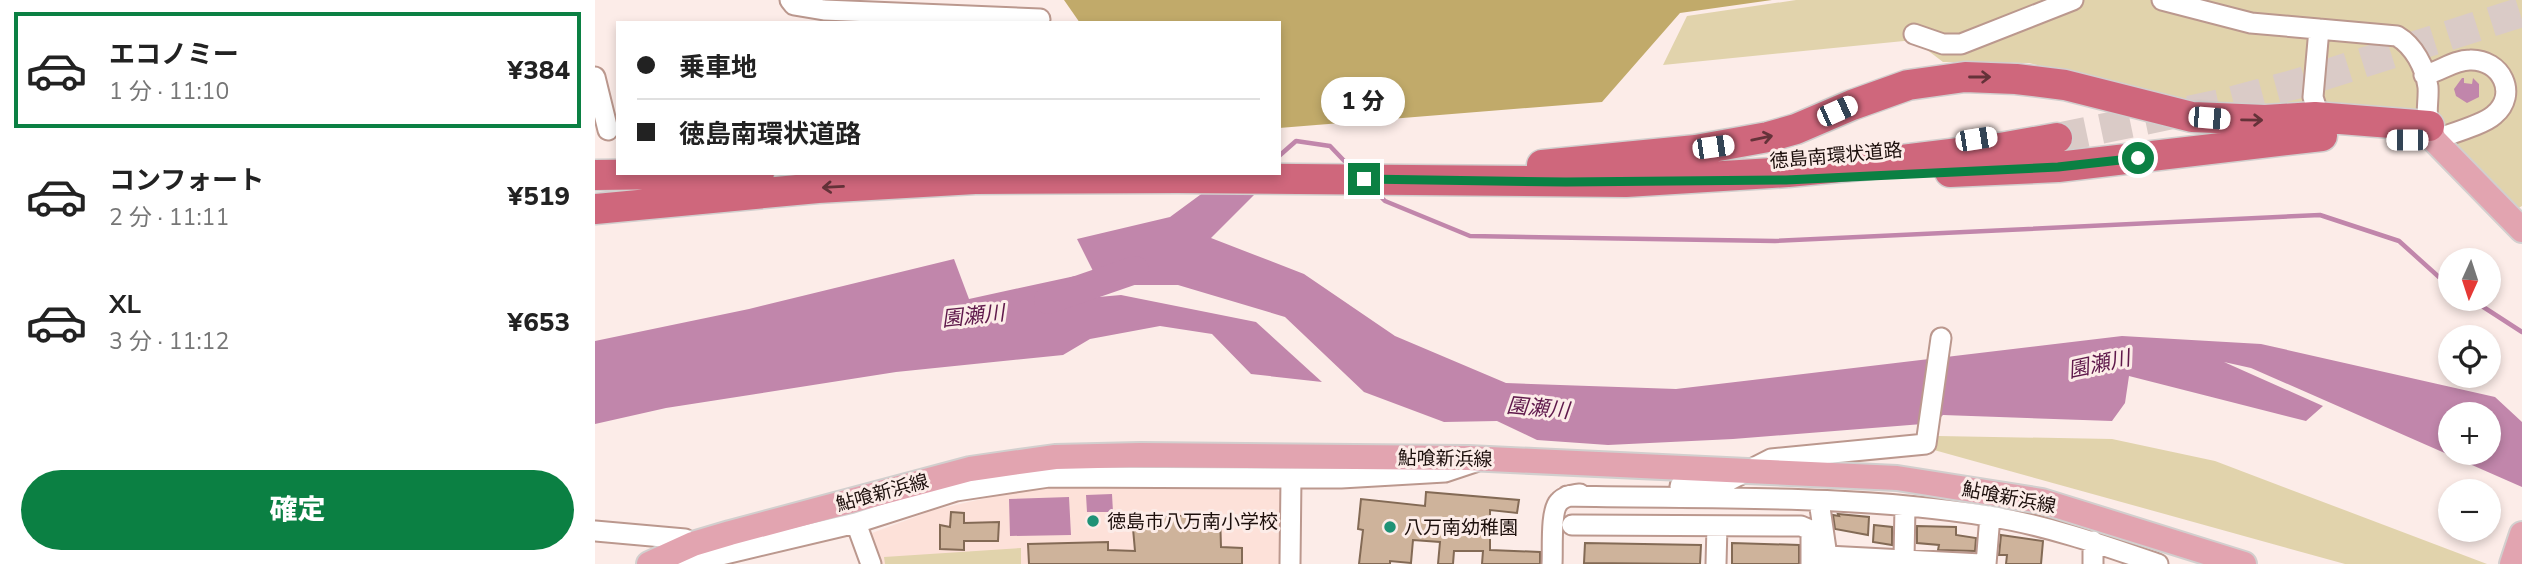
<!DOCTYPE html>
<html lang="ja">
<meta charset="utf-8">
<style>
:root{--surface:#fff;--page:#f2f2f2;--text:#222;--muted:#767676;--line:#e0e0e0;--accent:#0b8043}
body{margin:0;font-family:"Nunito Sans","Noto Sans JP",sans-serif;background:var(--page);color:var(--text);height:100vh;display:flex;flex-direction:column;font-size:26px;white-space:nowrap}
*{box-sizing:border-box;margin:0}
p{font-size:23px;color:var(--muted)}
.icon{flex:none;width:38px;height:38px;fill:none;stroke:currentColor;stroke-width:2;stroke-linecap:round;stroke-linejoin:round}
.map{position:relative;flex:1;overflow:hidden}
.panel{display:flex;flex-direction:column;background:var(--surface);width:595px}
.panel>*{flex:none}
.guide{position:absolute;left:21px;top:21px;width:665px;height:154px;border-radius:0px;box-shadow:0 4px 10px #0003;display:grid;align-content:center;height:154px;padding:0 21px;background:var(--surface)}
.needle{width:46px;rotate:183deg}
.buttons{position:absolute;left:1843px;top:248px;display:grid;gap:14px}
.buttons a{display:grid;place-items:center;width:63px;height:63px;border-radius:50%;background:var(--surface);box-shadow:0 4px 10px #0003;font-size:35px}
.end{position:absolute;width:32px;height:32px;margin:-16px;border:9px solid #0b8043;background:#fff;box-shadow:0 0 0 4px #fff}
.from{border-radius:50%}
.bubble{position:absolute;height:49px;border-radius:24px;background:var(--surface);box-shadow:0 4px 10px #0003;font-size:23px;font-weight:800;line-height:49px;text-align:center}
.car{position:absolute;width:21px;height:42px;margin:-21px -10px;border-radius:9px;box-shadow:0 0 5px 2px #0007;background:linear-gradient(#fff 24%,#345 0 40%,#fff 0 76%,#345 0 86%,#fff 0)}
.guide b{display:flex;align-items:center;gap:24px;height:66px;font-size:26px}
.guide b+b{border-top:2px solid var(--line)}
.guide i{width:18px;height:18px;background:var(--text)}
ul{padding:12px 0 0;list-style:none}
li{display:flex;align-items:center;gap:21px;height:116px;margin:0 14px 10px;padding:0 7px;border:4px solid transparent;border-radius:0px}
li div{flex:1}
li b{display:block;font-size:26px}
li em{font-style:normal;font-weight:800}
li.current{border-color:var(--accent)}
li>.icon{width:63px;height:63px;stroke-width:1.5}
.button{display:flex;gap:14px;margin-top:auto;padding:14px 21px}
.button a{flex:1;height:80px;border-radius:42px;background:var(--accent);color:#fff;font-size:28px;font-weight:800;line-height:80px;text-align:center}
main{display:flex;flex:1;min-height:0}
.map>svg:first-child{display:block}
.built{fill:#fde1d9}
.green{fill:#e1d3ac}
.forest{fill:#c1aa6a}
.water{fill:#c186ab;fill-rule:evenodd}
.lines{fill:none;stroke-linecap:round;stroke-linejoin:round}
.stream{stroke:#c186ab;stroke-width:4.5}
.river{stroke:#c186ab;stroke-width:28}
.building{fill:#ceb39b;stroke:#836a55;stroke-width:2}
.highway-tunnel{stroke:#dacbc7;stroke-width:30;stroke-dasharray:30 15;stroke-linecap:butt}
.minor-casing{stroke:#bb988e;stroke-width:23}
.major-casing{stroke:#d2cfce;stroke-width:28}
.highway-casing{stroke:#d2cfce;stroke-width:33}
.minor{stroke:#fff;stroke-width:19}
.major{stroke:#e2a4b0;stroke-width:24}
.highway{stroke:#cf677c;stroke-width:30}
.oneway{stroke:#643239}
.route{stroke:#0b8043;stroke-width:9}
.poi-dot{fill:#1f9276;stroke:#fcece8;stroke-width:2.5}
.labels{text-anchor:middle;stroke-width:6;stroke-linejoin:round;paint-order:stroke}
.street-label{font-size:19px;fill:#1c0f0c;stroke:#fcece8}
.poi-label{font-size:19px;fill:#1c0f0c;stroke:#fcece8;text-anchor:start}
.water-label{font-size:21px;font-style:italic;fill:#5f194b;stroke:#fcece8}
</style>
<main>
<section class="panel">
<ul>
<li class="current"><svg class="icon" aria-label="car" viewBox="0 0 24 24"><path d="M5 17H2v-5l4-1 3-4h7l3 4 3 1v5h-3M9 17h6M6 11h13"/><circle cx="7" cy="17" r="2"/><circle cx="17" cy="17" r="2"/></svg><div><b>エコノミー</b><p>1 分 · 11:10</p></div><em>¥384</em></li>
<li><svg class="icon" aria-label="car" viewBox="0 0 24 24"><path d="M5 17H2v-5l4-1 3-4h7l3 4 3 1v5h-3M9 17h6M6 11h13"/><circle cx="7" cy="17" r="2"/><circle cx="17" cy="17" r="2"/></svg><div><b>コンフォート</b><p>2 分 · 11:11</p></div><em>¥519</em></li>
<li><svg class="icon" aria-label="car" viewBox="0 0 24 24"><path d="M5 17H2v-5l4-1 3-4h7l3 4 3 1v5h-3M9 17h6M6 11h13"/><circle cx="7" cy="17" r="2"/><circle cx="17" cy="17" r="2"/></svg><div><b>XL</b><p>3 分 · 11:12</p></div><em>¥653</em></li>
</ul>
<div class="button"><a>確定</a></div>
</section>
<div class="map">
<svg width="1927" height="564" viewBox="0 0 1927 564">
<rect width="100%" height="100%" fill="#fcece8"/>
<path class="built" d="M453 488H680L689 496 687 564H285L277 533 339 510 404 495Z"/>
<path class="green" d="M1201 0H1927V206L1920 210 1857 143 1629 113 1574 97 1434 63 1348 62 1319 40 1068 65 1092 16Z
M1343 436 1517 439 1620 461 1892 564H1750L1339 450Z
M426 548V564H290L289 557Z"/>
<path class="forest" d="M469 0H1177L1085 13 1007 102 684 128V23H485Z"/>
<path class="water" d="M1867 78H1869V83L1877 84 1878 78 1884 84V97L1872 103 1861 96 1859 89Z
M624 181 662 192 616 238 709 274 800 336 911 383 1081 389 1527 336 1666 344 1900 397 1927 422V487L1656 368 1629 362 1728 406 1711 421 1534 376 1530 403 1517 421 1348 415 1340 423 1138 439 1013 445 942 440 902 421 849 422 769 392 690 317 583 285H505L482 239 575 217ZM1855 415H1894V453H1855Z
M359 259 374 299 480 276 492 298 526 295 661 322 727 382 656 374 617 334 565 326 495 339 468 355 301 372 71 408 0 424V341L154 309Z
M517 494 518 512H492L491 495Z
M474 497 476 535 415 536 414 499Z"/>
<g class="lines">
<path class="stream" d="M684 156 701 141 735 146 756 168
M780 191 790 201 875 236 1180 241 1725 215 1804 241 1855 287
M1876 299 1927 332"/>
<path class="river" d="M453 300 540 270"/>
</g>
<path class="building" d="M831 492 924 500 922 513 895 510V550L945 552V564H887L888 551H859L858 564H843L845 542 818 540 816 563 795 561V564H764L768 530 763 529 766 499 830 506Z
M356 512 369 513V523L404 522 403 541H369V550L345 549V525L355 527Z
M1243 514 1274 517 1273 535 1240 529 1238 515 1244 516Z
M625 515 626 547 647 548V564H434L433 544 513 542V550L540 551 537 517Z
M1279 525 1297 527V545L1278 542Z
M1322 526 1361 527V535L1381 538 1380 551 1343 550 1344 545 1322 543Z
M1406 535 1448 541 1446 564H1411L1412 555H1404Z
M990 543 1106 545 1105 564 989 563Z
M1137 543 1204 545V564H1137Z"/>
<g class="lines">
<path class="highway-tunnel" d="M1462 138 1631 103 1701 84 1927 12"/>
<g class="minor-casing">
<path id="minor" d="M195 0 199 5 229 10 445 19
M1567 0 1656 23 1802 36C1819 46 1830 67 1833 87 1834 101 1830 113 1834 126H1825
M1724 29 1718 97 1723 113 1736 118
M1319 34 1348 44H1366L1478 0
M1829 75C1845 72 1858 60 1875 60 1906 59 1924 94 1899 115 1888 125 1854 134 1839 140
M0 77 13 130
M1085 486 1127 484 1176 459 1331 444 1346 338
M972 496C1112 499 1255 494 1393 516 1451 525 1508 545 1563 564
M1224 501 1232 556
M261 523 361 491 454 477 696 478
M977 525 1206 526 1213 529 1216 535V564
M0 531 90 539 98 544 100 551
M1309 559 1310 506
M88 564 261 523 276 564
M695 564 696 478H746L850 472 880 462
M957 564C958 550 955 511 964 502 969 496 977 495 985 494
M1121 564 1122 526
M1233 564 1232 556 1386 564
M1391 564 1395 516
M1498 564V541"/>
</g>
<g class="major-casing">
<path id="major" d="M1834 126 1839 140 1927 230
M54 564 98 544 135 533 375 469 460 457 545 455 873 458 1302 478 1447 501 1649 564
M1917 564 1927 534"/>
</g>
<g class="highway-casing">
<path id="highway" d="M947 165 1101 150 1173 137 1201 129 1257 105 1313 85 1370 77 1421 79 1470 85 1597 117 1670 120 1720 117 1834 126
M1355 172 1463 167 1727 136
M0 175 164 173
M0 209 223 188 380 179 582 178 1031 182 1193 172 1266 165 1405 148 1462 138"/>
</g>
<use href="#minor" class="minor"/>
<use href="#major" class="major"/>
<use href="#highway" class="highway"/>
</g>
<defs><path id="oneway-shaft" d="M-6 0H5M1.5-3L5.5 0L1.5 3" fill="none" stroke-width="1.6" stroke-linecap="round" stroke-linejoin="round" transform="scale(1.75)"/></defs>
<g class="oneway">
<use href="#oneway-shaft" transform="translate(1385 77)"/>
<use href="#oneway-shaft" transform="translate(1657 120) rotate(1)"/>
<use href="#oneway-shaft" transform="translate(1167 138) rotate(-12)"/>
<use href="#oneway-shaft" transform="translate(238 187) rotate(177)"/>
</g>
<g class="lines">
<path class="route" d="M769 179 971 182 1191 180 1463 167 1543 158"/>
</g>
<g class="poi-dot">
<circle cx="498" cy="521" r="7"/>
<circle cx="795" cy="527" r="7"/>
</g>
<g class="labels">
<g class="street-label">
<text transform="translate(1241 155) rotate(-5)" y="7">徳島南環状道路</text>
<text transform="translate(850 458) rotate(1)" y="7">鮎喰新浜線</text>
<text transform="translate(287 492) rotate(-15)" y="7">鮎喰新浜線</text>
<text transform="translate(1414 497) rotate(11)" y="7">鮎喰新浜線</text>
</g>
<g class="poi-label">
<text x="512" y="528">徳島市八万南小学校</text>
<text x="809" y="534">八万南幼稚園</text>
</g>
<g class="water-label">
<text transform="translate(378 316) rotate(-6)" y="7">園瀬川</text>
<text transform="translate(1504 364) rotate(-12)" y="7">園瀬川</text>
<text transform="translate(943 408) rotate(5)" y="7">園瀬川</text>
</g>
</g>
</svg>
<div class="buttons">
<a><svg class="needle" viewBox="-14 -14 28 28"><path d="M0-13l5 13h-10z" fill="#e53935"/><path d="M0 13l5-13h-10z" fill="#767676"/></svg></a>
<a><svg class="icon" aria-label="locate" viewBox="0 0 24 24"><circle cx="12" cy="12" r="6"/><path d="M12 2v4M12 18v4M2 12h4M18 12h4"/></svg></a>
<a>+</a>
<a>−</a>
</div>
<i class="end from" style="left:1543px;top:158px"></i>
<i class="end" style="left:769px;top:179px"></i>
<div class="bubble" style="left:726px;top:77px;width:84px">1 分</div>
<i class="car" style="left:1242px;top:111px;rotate:66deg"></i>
<i class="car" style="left:1614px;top:118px;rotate:95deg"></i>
<i class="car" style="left:1381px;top:139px;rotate:81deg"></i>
<i class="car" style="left:1812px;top:140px;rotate:270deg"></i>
<i class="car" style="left:1118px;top:147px;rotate:82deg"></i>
<div class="guide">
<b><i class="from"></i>乗車地</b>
<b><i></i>徳島南環状道路</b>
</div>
</div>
</main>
